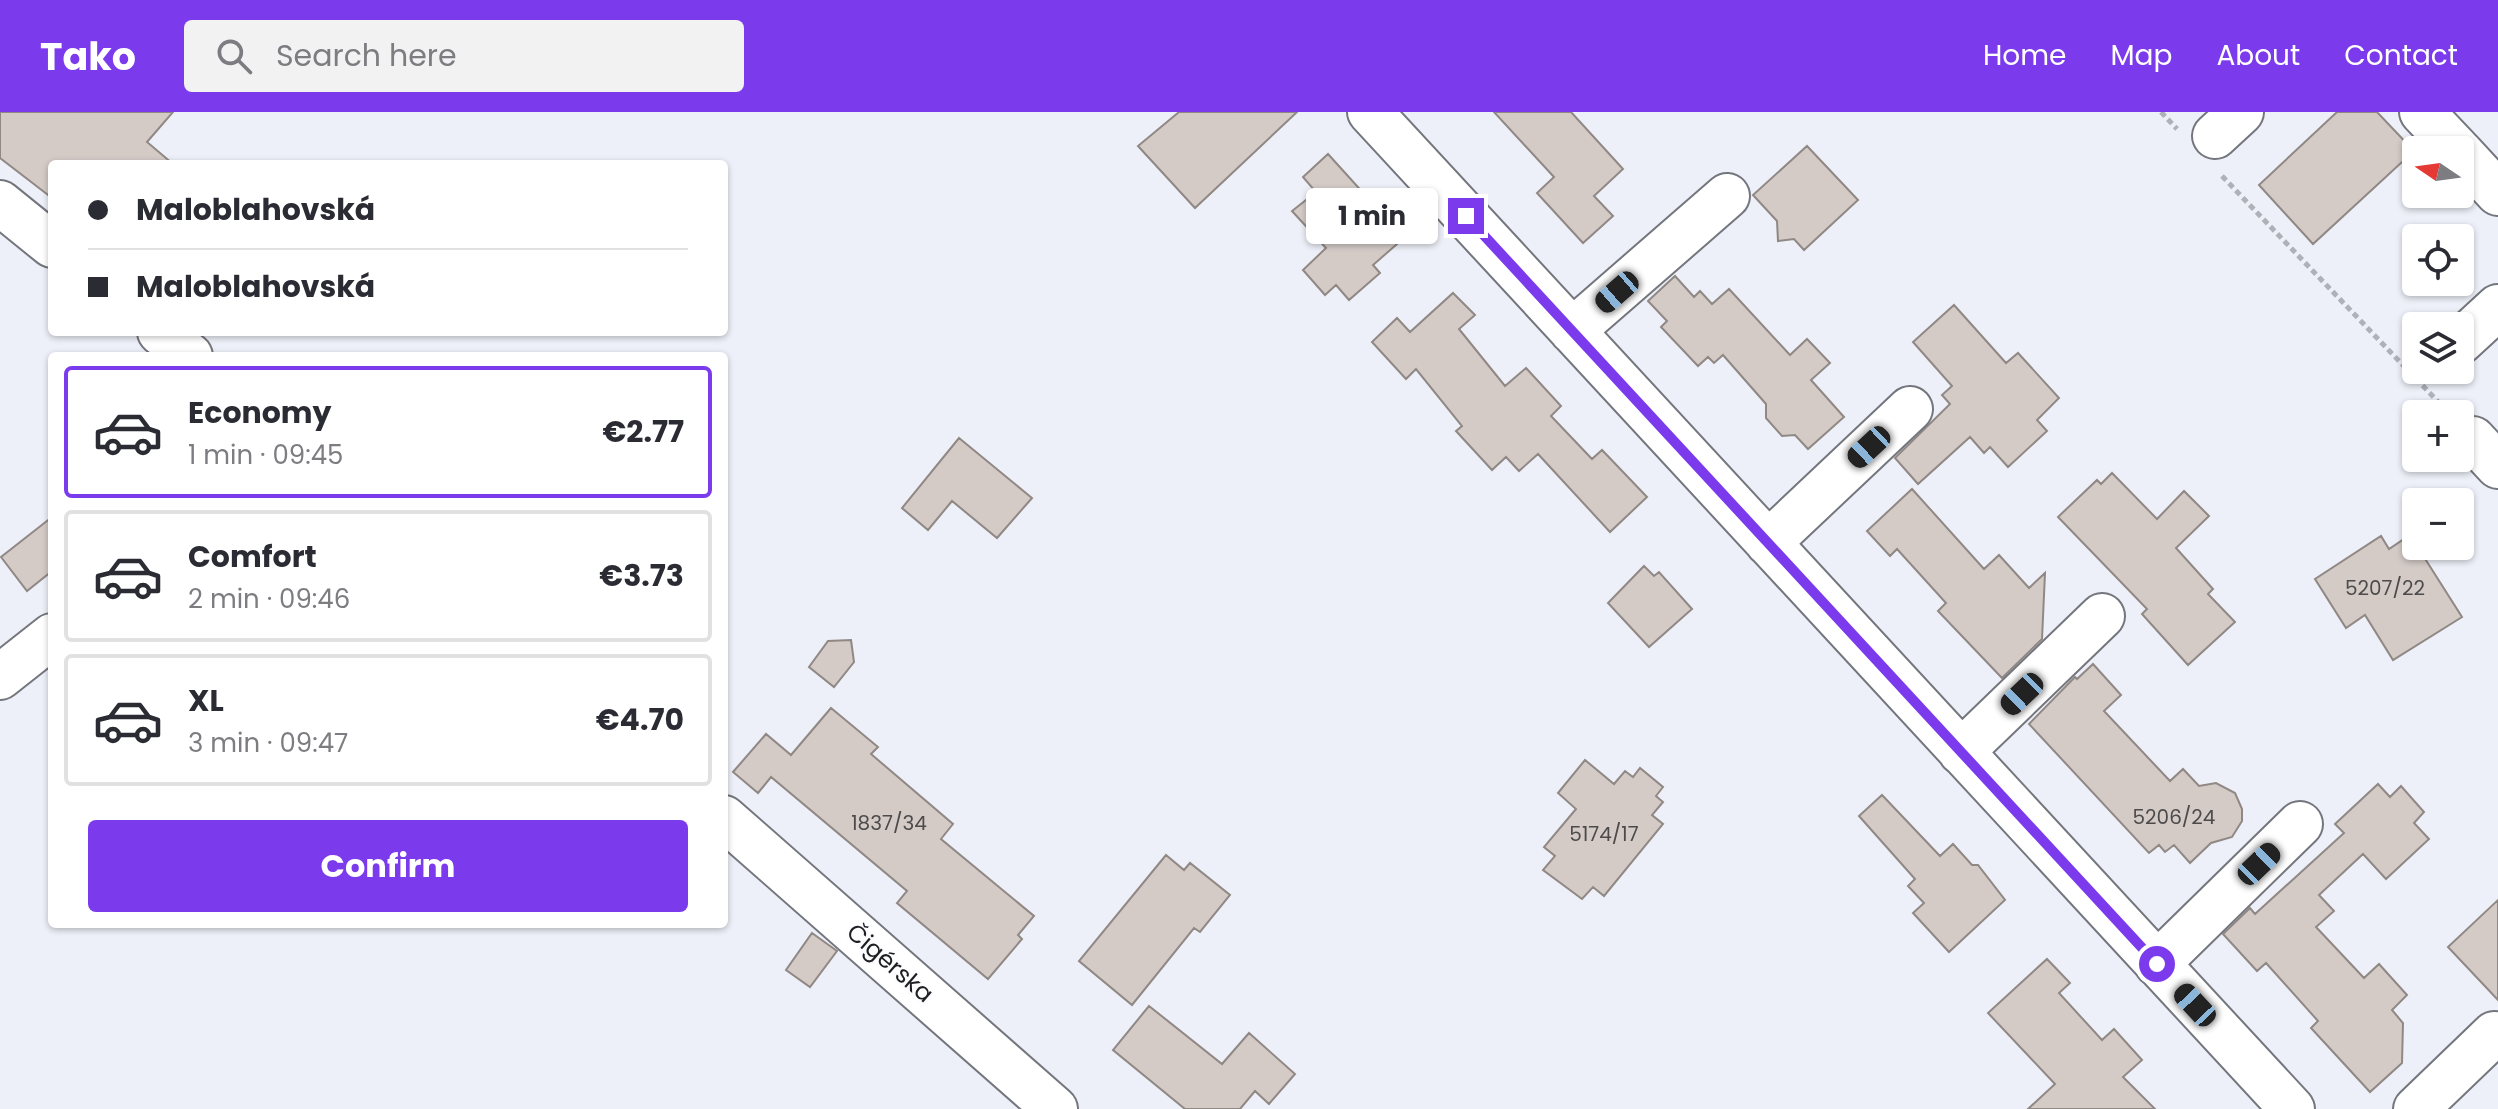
<!DOCTYPE html>
<meta charset="utf-8">
<style>
:root{--surface:#fff;--page:#f2f2f3;--text:#2b2b33;--muted:#7c7c81;--line:#e1e1e2;--accent:#7c3aed}
body{margin:0;font-family:Poppins,sans-serif;background:var(--page);color:var(--text);height:100vh;display:flex;flex-direction:column;font-size:30px;white-space:nowrap}
*{box-sizing:border-box;margin:0}
p{font-size:26px;color:var(--muted)}
.icon{flex:none;width:44px;height:44px;fill:none;stroke:currentColor;stroke-width:2;stroke-linecap:round;stroke-linejoin:round}
.map{position:relative;flex:1;overflow:hidden}
.details{position:absolute;left:48px;top:240px;width:680px;height:576px;display:flex;flex-direction:column;background:var(--surface);border-radius:8px;box-shadow:0 2px 6px #0004}
.details>*{flex:none}
.banner{position:absolute;left:48px;top:48px;width:680px;height:176px;border-radius:8px;box-shadow:0 2px 6px #0004;display:grid;align-content:center;height:176px;padding:0 40px;background:var(--surface)}
.needle{width:52px;rotate:283deg}
.buttons{position:absolute;left:2402px;top:24px;display:grid;gap:16px}
.buttons a{display:grid;place-items:center;width:72px;height:72px;border-radius:8px;background:var(--surface);box-shadow:0 2px 6px #0004;font-size:40px}
.end{position:absolute;width:36px;height:36px;margin:-18px;border:10px solid #7c3aed;background:#fff;box-shadow:0 0 0 4px #fff}
.from{border-radius:50%}
.bubble{position:absolute;height:56px;border-radius:8px;background:var(--surface);box-shadow:0 2px 6px #0004;font-size:26px;font-weight:700;line-height:56px;text-align:center}
.car{position:absolute;width:24px;height:48px;margin:-24px -12px;border-radius:10px;box-shadow:0 0 6px 2px #0007;background:linear-gradient(#222 24%,#8ab4d8 0 40%,#222 0 76%,#8ab4d8 0 86%,#222 0)}
.banner b{display:flex;align-items:center;gap:28px;height:76px;font-size:30px}
.banner b+b{border-top:2px solid var(--line)}
.banner i{width:20px;height:20px;background:var(--text)}
ul{padding:14px 0 0;list-style:none}
li{display:flex;align-items:center;gap:24px;height:132px;margin:0 16px 12px;padding:0 24px;border:4px solid var(--line);border-radius:8px}
li div{flex:1}
li b{display:block;font-size:30px}
li em{font-style:normal;font-weight:700}
li.current{border-color:var(--accent)}
li>.icon{width:72px;height:72px;stroke-width:1.5}
.button{display:flex;gap:16px;margin-top:auto;padding:16px 40px}
.button a{flex:1;height:92px;border-radius:8px;background:var(--accent);color:#fff;font-size:32px;font-weight:700;line-height:92px;text-align:center}
header{display:flex;align-items:center;gap:48px;box-sizing:border-box;height:112px;padding:0 40px;background:var(--accent);color:#fff}
header strong{font-size:38px}
nav{display:flex;gap:44px;margin-inline-start:auto;font-size:28px}
.search{width:560px;height:72px;background:var(--page);display:flex;align-items:center;gap:20px;box-sizing:border-box;padding:0 28px;border-radius:8px;color:var(--muted);font-size:30px}
.map>svg:first-child{display:block}
.building{fill:#d4cbc7;stroke:#908884;stroke-width:2}
.lines{fill:none;stroke-linecap:round;stroke-linejoin:round}
.minor-casing{stroke:#74767d;stroke-width:48}
.path{stroke:#aeb1b7;stroke-width:5;stroke-dasharray:6 4;stroke-linecap:butt}
.minor{stroke:#fff;stroke-width:44}
.route{stroke:#7c3aed;stroke-width:10}
.labels{text-anchor:middle;stroke-width:6;stroke-linejoin:round;paint-order:stroke}
.number-label{font-size:20px;fill:#4c4a4b}
.street-label{font-size:24px;fill:#1e1f22;stroke:#fdfdff}
</style>
<header>
<strong>Tako</strong>
<div class="search"><svg class="icon" aria-label="search" viewBox="0 0 24 24"><circle cx="10" cy="10" r="6"/><path d="M15 15l6 6"/></svg>Search here</div>
<nav><a>Home</a><a>Map</a><a>About</a><a>Contact</a></nav>
</header>
<div class="map">
<svg width="2498" height="997" viewBox="0 0 2498 997">
<rect width="100%" height="100%" fill="#edf0f8"/>
<path class="building" d="M0 0H173L147 30 173 52H52V86L0 46Z
M1179 0H1297L1195 96 1138 34Z
M1494 0H1571L1623 57 1594 84 1613 104 1583 131 1537 81 1554 65Z
M2337 0H2377L2414 39 2313 132 2259 73Z
M1807 34 1858 88 1804 138 1794 127 1778 129 1777 109 1753 83Z
M1328 42 1404 126 1373 153 1380 161 1349 188 1336 173 1325 183 1303 158 1326 136 1292 99 1316 80 1303 65Z
M1675 164 1694 185 1700 179 1712 192 1729 177 1790 243 1807 227 1830 251 1811 268 1844 305 1808 337 1795 323 1782 324 1766 306V292L1723 243 1714 251 1708 245 1698 254 1661 215 1667 209 1648 189Z
M1453 181 1475 203 1459 217 1505 274 1526 256 1561 294 1551 304 1592 347 1602 338 1647 385 1610 420 1538 342 1519 359 1506 345 1492 358 1456 319 1462 314 1416 257 1406 267 1372 230 1397 206 1410 220Z
M1954 193 2006 251 2018 241 2059 286 2037 308 2047 319 2008 355 1990 335 1984 341 1970 325 1918 372 1895 346 1950 292 1942 283 1952 274 1913 230Z
M959 326 1032 386 997 426 952 389 928 418 902 396Z
M2112 361 2157 407 2184 379 2209 404 2176 436 2213 477 2208 482 2235 510 2188 553 2142 502 2147 497 2058 405 2097 368 2101 372Z
M1912 377 1984 457 1999 443 2029 476 2045 461 2042 527 2002 566 1938 499 1946 491 1897 437 1890 444 1867 419Z
M52 405V459L27 479 1 445Z
M2410 423 2462 505 2393 548 2365 503 2346 516 2315 467 2381 424 2389 437Z
M1644 454 1654 464 1659 460 1692 497 1649 535 1608 491Z
M851 528 854 550 834 575 809 555 828 529Z
M2093 552 2121 583 2104 599 2170 669 2183 657 2199 674 2216 671 2235 681 2242 697V709L2232 725 2211 731 2190 751 2174 733 2165 740 2159 733 2149 741 2029 612 2075 565 2077 567Z
M831 596 878 635 871 642 953 712 941 727 1034 804 1018 823 1022 827 988 867 897 791 907 779 771 665 758 681 733 660 766 622 791 643Z
M1585 648 1614 672 1625 659 1633 665 1640 656 1663 675 1656 684 1663 690 1652 703 1663 712 1604 784 1593 775 1582 787 1543 758 1555 744 1544 735 1576 697 1558 681Z
M2378 672 2390 685 2401 674 2424 700 2414 711 2429 727 2386 767 2363 742 2319 783 2334 799 2316 815 2364 866 2379 852 2407 883 2392 898 2403 911 2402 951 2370 980 2311 916 2318 909 2266 851 2257 859 2223 822 2250 796 2255 802 2344 721 2335 712Z
M1882 683 1940 744 1953 732 1972 753H1978L2005 788 1949 840 1913 801 1924 791 1908 774 1915 767 1859 704Z
M1166 743 1184 758 1190 751 1230 783 1200 820 1194 816 1132 893 1079 849Z
M2498 788V888L2448 835Z
M812 821 837 839 810 875 786 858Z
M2047 847 2070 871 2059 881 2102 928 2114 917 2142 948 2123 965 2155 997H2028L2055 972 1988 901Z
M1149 894 1222 952 1249 921 1295 962 1269 992 1255 979 1240 997H1185L1113 938Z"/>
<g class="lines">
<g class="minor-casing">
<path id="minor" d="M1370 0 2292 997
M2422 0 2458 38
M2215 24 2241 0
M2460 40 2498 81
M0 91 52 133
M1572 219 1727 84
M160 220 190 244
M2460 230 2498 195
M2473 327 2498 354
M1768 431 1910 297
M0 565 52 524
M1961 640 2102 504
M724 706 1055 997
M2157 852 2300 712
M2416 997 2494 922"/>
</g>
<path class="path" d="M2161 0 2177 17
M2222 64 2445 297"/>
<use href="#minor" class="minor"/>
</g>
<g class="lines">
<path class="route" d="M1466 104 2157 852"/>
</g>
<g class="labels">
<g class="number-label">
<text x="2385" y="483">5207/22</text>
<text x="2174" y="712">5206/24</text>
<text x="889" y="718">1837/34</text>
<text x="1604" y="729">5174/17</text>
</g>
<g class="street-label">
<text transform="translate(890 851) rotate(41)" y="8">Čigérska</text>
</g>
</g>
</svg>
<div class="buttons">
<a><svg class="needle" viewBox="-14 -14 28 28"><path d="M0-13l5 13h-10z" fill="#e53935"/><path d="M0 13l5-13h-10z" fill="#7c7c81"/></svg></a>
<a><svg class="icon" aria-label="locate" viewBox="0 0 24 24"><circle cx="12" cy="12" r="6"/><path d="M12 2v4M12 18v4M2 12h4M18 12h4"/></svg></a>
<a><svg class="icon" aria-label="layers" viewBox="0 0 24 24"><path d="M12 4l9 5-9 5-9-5zM3 14l9 5 9-5"/></svg></a>
<a>+</a>
<a>−</a>
</div>
<i class="end from" style="left:2157px;top:852px"></i>
<i class="end" style="left:1466px;top:104px"></i>
<div class="bubble" style="left:1306px;top:76px;width:132px">1 min</div>
<i class="car" style="left:1617px;top:180px;rotate:229deg"></i>
<i class="car" style="left:1869px;top:335px;rotate:227deg"></i>
<i class="car" style="left:2022px;top:582px;rotate:226deg"></i>
<i class="car" style="left:2259px;top:752px;rotate:46deg"></i>
<i class="car" style="left:2195px;top:893px;rotate:317deg"></i>
<div class="banner">
<b><i class="from"></i>Maloblahovská</b>
<b><i></i>Maloblahovská</b>
</div>
<section class="details">
<ul>
<li class="current"><svg class="icon" aria-label="car" viewBox="0 0 24 24"><path d="M5 17H2v-5l4-1 3-4h7l3 4 3 1v5h-3M9 17h6M6 11h13"/><circle cx="7" cy="17" r="2"/><circle cx="17" cy="17" r="2"/></svg><div><b>Economy</b><p>1 min · 09:45</p></div><em>€2.77</em></li>
<li><svg class="icon" aria-label="car" viewBox="0 0 24 24"><path d="M5 17H2v-5l4-1 3-4h7l3 4 3 1v5h-3M9 17h6M6 11h13"/><circle cx="7" cy="17" r="2"/><circle cx="17" cy="17" r="2"/></svg><div><b>Comfort</b><p>2 min · 09:46</p></div><em>€3.73</em></li>
<li><svg class="icon" aria-label="car" viewBox="0 0 24 24"><path d="M5 17H2v-5l4-1 3-4h7l3 4 3 1v5h-3M9 17h6M6 11h13"/><circle cx="7" cy="17" r="2"/><circle cx="17" cy="17" r="2"/></svg><div><b>XL</b><p>3 min · 09:47</p></div><em>€4.70</em></li>
</ul>
<div class="button"><a>Confirm</a></div>
</section>
</div>
